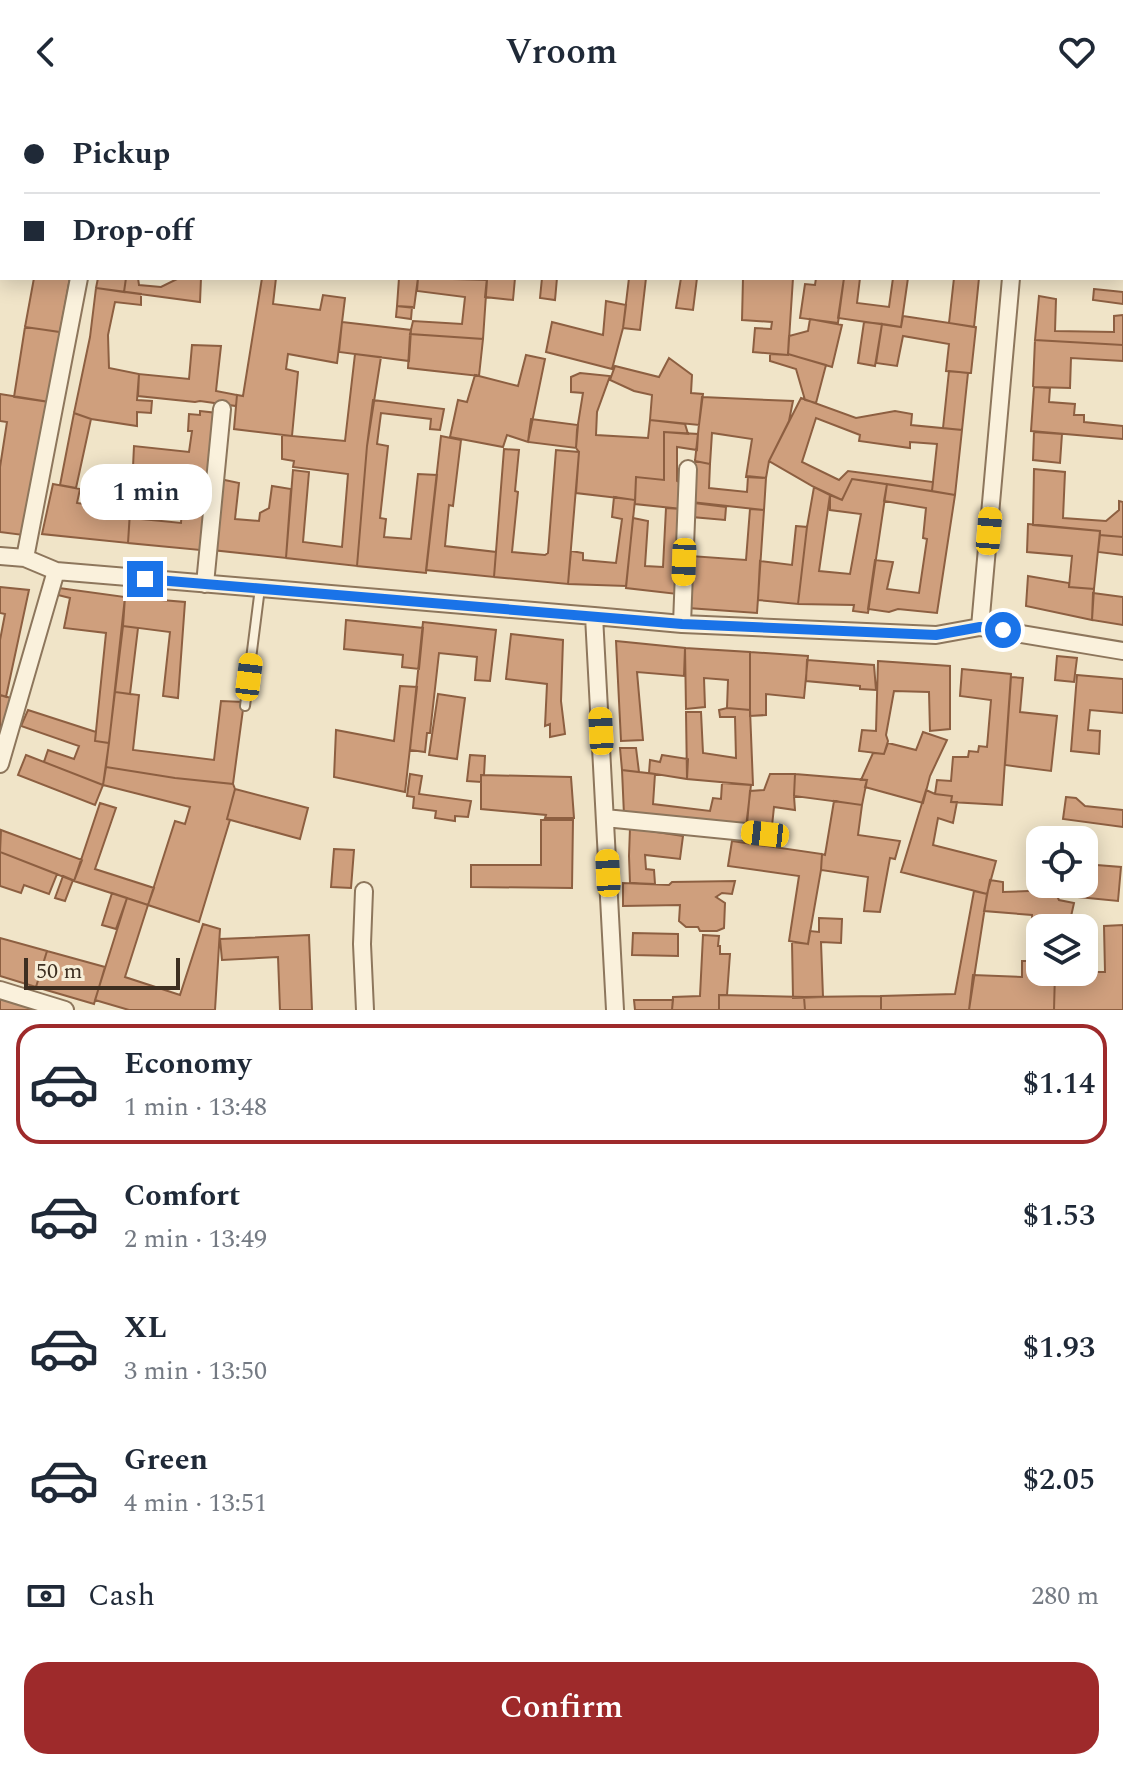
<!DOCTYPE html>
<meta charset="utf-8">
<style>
:root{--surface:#fff;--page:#f6f6f7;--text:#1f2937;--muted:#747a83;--line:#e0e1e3;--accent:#9e2a2b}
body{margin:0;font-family:Spectral,serif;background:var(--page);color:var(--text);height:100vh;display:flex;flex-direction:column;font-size:30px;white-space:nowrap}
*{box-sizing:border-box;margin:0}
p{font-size:26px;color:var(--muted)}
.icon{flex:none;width:44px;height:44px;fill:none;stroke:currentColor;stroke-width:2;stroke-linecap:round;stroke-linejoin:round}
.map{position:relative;height:906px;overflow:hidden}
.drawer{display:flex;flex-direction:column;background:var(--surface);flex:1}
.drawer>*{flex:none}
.top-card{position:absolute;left:0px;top:0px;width:1124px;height:176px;box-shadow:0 4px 20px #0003;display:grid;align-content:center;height:176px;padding:0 24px;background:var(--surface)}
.controls{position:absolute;left:1026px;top:722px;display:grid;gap:16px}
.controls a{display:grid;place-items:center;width:72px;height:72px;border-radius:16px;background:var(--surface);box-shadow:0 4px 20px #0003;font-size:40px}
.scale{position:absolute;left:24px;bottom:20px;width:156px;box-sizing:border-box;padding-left:8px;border:4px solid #3d2e20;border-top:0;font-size:22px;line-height:28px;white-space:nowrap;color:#3d2e20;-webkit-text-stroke:6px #f7eed8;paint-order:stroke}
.end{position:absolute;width:36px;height:36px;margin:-18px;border:10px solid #1a73e8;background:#fff;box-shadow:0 0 0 4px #fff}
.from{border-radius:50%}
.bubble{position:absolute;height:56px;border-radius:24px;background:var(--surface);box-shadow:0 4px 20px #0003;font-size:26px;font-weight:600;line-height:56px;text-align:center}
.car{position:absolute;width:24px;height:48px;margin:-24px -12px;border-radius:10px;box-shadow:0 0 6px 2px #0007;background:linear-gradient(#f5c518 24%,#345 0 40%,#f5c518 0 76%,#345 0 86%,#f5c518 0)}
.top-card b{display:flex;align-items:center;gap:28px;height:76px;font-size:30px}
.top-card b+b{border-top:2px solid var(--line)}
.top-card i{width:20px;height:20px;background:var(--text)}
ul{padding:14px 0 0;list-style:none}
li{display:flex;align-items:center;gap:24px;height:120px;margin:0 16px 12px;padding:0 8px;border:4px solid transparent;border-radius:24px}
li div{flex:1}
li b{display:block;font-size:30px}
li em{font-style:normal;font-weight:600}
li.selected{border-color:var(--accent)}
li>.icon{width:72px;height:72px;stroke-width:1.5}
.pay{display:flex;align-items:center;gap:20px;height:88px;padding:0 24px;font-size:30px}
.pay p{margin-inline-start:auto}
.primary-button{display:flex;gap:16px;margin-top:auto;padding:16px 24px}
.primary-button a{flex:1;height:92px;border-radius:24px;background:var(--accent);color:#fff;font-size:32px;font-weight:600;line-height:92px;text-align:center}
header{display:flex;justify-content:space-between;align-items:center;height:104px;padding:0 24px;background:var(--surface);font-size:36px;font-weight:600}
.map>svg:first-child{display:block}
.building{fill:#cf9f7d;stroke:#8d5f41;stroke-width:2}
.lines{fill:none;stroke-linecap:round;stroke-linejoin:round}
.service-casing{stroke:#8d765c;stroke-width:12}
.minor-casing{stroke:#8d765c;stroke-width:20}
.service{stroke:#faf1dc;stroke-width:8}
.minor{stroke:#faf1dc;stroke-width:16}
.route{stroke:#1a73e8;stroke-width:10}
</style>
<header><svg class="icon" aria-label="back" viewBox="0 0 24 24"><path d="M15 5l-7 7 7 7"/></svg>Vroom<svg class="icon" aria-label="heart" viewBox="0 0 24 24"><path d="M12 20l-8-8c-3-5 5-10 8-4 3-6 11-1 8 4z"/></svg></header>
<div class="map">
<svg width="1123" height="906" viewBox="0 0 1123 906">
<rect width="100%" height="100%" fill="#f0e4c8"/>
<path class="building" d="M151 0H240L239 2H151Z
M34 174H70L60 228 25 223Z
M98 174H126L124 188 96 184Z
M126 174H138L139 181 161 183 179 174H201L200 198 124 188Z
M262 174H276L273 200 320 206 323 191 345 194 337 259 288 250 286 265 298 268 292 332 234 325 237 291 243 292Z
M399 174H418L414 204 397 202Z
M418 174 487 176 483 235 410 230 413 217 462 220 465 193 417 187Z
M487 174H515L513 196 485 193Z
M542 174H557L555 196 540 194Z
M629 174H646L640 226 623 224Z
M681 174H697L693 206 676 204Z
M743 174H793L788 251 753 248 755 224 771 225 772 218 742 216Z
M816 174H844L838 219 800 214 805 180 815 181Z
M844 174H860L857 199 889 203 893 174H908L901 223 838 214Z
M954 174H979L974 223 949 219Z
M96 184 141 190V201L115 198 108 231 109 264 139 270 137 296 152 297 151 309 137 308V322L91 315 74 309 90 233Z
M1094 185 1123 188V200L1093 196Z
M1039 192 1056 195 1055 227 1114 228V212L1123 211V241L1035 236Z
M606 197 626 201 623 224 612 265 546 248 552 218 603 231Z
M397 202 412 203 411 215 396 213Z
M903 212 976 223 971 269 946 267 949 240 903 232 897 262 876 259 882 220 901 223Z
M810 215 842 221 832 263 788 250 789 232 808 227Z
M342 218 411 226 409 257 339 248Z
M864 218 882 220 875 262 858 259Z
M25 223 60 228 50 298 14 293Z
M410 230 483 235 479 272 408 264Z
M1035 236 1123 241V257L1071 254 1070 284 1034 283 1033 282Z
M192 241 221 242 216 287 237 291 236 302 200 297 195 298 138 292 139 270 189 275Z
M355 250 381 253 367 342 357 462 286 454 293 366 309 368 303 438 342 443 348 370 293 363 294 357 282 355V331L345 337Z
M770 250 788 251V250L826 261 816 299 805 296 796 265 770 257Z
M526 251 545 255 528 338 507 331 503 343 450 333 458 296 467 298 475 271 518 282Z
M669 254 692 271 691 289 703 290 699 321 650 316 652 291 634 287 610 276 615 262 659 273Z
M949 267 968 269 962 326 943 324Z
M580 269 610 272 597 308 596 331 648 334 650 316 685 320 688 330 664 328V376L636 373 635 396 576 389 579 348 576 344 577 326 583 289 571 288V273Z
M1034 283 1050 284 1049 298 1075 300 1074 311H1084V318L1123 322V335L1031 327Z
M0 290 50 298 23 431 0 428V363L7 318 0 317Z
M702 293 793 297 789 317 769 357 766 374 746 373 752 335 712 329 710 360 695 357Z
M801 294 856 314 895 307 912 310 911 321 962 326 955 391 932 387 937 340 910 338V344L859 337 860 331 816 314 802 358 839 376 848 367 933 378 932 387 852 375 842 396 814 383 769 357Z
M373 296 444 305 440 326 430 325 431 315 381 309 377 340 388 342 380 414 386 415 384 433 411 435 418 370 437 371 426 469 357 462 367 342Z
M200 307 217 309 210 371 133 363 134 342 189 348 192 327H188L189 310 200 311Z
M74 309 91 315 76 384 60 381Z
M531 315 578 321 576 344 528 338Z
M664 328 698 330 697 346 677 343V377L684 381 682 405 635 400 636 373 664 376Z
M1034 328 1062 330 1060 359 1033 356Z
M441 332 461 336 453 402 449 401 445 442 496 448 494 473 426 466Z
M504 345 519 346 515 387 518 388 512 448 545 451 548 449 556 346 579 348 568 480 494 473Z
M695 357 710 360 709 384 747 388 748 372 766 374 764 406 691 398Z
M133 363 144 364 142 415 181 419 183 392 190 393 192 375 208 377 200 446 128 439Z
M1034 365 1065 368 1063 414 1106 417 1119 406V397L1123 398V433L1100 431V427L1033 421Z
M220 375 239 379 235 415 259 417 260 409 269 404 272 382 291 385 286 454 212 446Z
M852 375 887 380 868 509 853 507 854 501 798 500 807 423 814 383 830 391 819 467 850 470 861 410 830 406V391L842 396Z
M53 380 80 385 77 399 130 407 128 439 42 430Z
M887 380 955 391 937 509 898 505 889 508 868 505 875 456 893 458 887 485 919 489 927 435 923 434 926 404 884 397Z
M614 393 635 396 626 482 568 480 571 447 583 449V456L616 459 622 415 612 413Z
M694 399 726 403 725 416 692 413Z
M666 404 682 405 677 490 626 484 633 414 648 417 645 462 663 463Z
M750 405 764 406 757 509 688 504 691 452 746 456Z
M1028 420 1100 427 1094 485 1069 483 1072 452 1027 448Z
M796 422 807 423 798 500 758 496 760 457 792 461Z
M1100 431 1123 433V451L1098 448Z
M1028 472 1069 479V483L1094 485 1092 516 1026 502Z
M0 483 29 486 6 593 0 591V536L5 510 0 509Z
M59 484 125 493 109 639 95 637 106 529 64 524 70 494 58 491Z
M1093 489 1123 493V521L1092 516Z
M125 493 185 498 178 594 163 592 170 528 123 522Z
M346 516 423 524 419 565 402 563 403 551 344 545Z
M423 518 496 526 490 577 475 576 477 553 439 549 430 629H427L425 648 410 646Z
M123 522 138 524 130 590 115 588Z
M511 530 563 536 561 597 565 630 550 633V620L545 622 547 580 506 575Z
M616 537 685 544 684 572 637 568 643 636 621 637Z
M685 544 750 548V606L727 604 728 576 704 574 705 603 686 605Z
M750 548 808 552 804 594 766 590V611L750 612Z
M1057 552 1077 554 1074 578 1055 576Z
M807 556 874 561 876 586 860 585V582L806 577Z
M878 557 950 562V625L930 627 929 588 894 587 886 631 888 637 884 650 859 647 862 626 876 627Z
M962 565 1011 570 1002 701 951 698 952 692 935 690 937 676 951 677 953 653H968L969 647 978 648 979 642 987 643 991 596 960 592Z
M1077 571 1123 575V609L1090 606 1088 626 1100 627 1099 650 1071 647Z
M1011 573 1023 574 1020 608 1057 612 1051 667 1005 661Z
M400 582 417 583 405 688 334 673 336 626 394 637Z
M115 588 139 591 133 646 214 656 221 597 244 598 233 680 175 674 106 663Z
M438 590 465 594 457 655 429 651Z
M0 591 11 594 0 635Z
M727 604 750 606 753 681 687 675 686 608H701L703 649 736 654 735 613H720L719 606Z
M28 606 96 628 95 637 109 639 103 681 44 658 48 646 74 655 79 642 21 622Z
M923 628 947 636 930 672 923 699 865 683 867 676H861L873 649 884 650 888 639 916 646Z
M620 644H636L639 668 622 666Z
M26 651 103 681 95 701 18 671Z
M470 651 485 652 484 671H481V678L467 677Z
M662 651 688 655 687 675 649 669 650 656 660 658Z
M106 663 175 674 233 680 235 685 227 715 230 716 199 818 148 801 175 717 185 720 190 703 103 681Z
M622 666 655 670 653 700 710 707 713 694 721 695 722 679 751 681 746 723 624 711Z
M410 670 422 672 419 690 471 697 468 713 455 712V717L435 714 436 707 413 704 414 693 407 692Z
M770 670H795L794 692 795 706 774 703 772 722 747 720 750 687 764 686Z
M795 670 867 676 862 701 794 692Z
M481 671 571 673 574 714H545L546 711 481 705Z
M235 685 308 704 300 735 227 715Z
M926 686 935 690 952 692 951 698H957L953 719 938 714 933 741 996 757 987 790 901 768Z
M1066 693 1076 694 1085 702 1123 706V723L1063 715Z
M834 697 862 701 858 731 900 737 895 755 890 754 880 808 864 807 868 773 821 766 822 750 825 751Z
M100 699 116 704 95 765 154 784 148 801 74 777Z
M541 716H573L572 784 471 783V761H541Z
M630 724 683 732 680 755 645 751 646 765 654 766 655 780 630 779 629 752Z
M1 726 82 756 74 777 0 748Z
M732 737 822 750 821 766 808 840 789 837 799 772 728 762Z
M334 745 354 746 351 784 331 783Z
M0 748 57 770 49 790 24 781 21 789 0 782Z
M1084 760 1121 763 1118 797 1058 791 1059 780H1084Z
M63 772 73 776 65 797 55 794Z
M990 776 1003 778V788L1054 786 1059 796 1074 799 1070 817H1066V824H1040V868H1055L1054 906H969L973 871 1022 873V857H1035L1032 811 984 807Z
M735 777 732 790 722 789 716 793 725 799 724 824 717 827H700L698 823H686L679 817 680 801 623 802V779L669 781 672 778Z
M974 787 987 790 969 906H881V892L955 890Z
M112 789 127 794 116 825 102 821Z
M127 794 148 801 125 873 180 891 203 820 220 825 215 906H129L95 896Z
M819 814 842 815 841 839 821 838 823 893 793 894 792 838 808 840 810 827 819 828Z
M1123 821V906H1054L1055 868H1105L1104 822Z
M633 829 678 830V852L632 851Z
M309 831 312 906H280L278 853 222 856 220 835Z
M703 831 719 832 718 842H720V850H730L727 891H719V906H672L673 893 700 892Z
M0 834 47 847 36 883 0 872Z
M47 847 105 863 94 900 36 883Z
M719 891 804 893 805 906H719Z
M881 892V906H805L804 893Z
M0 893 46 906H0Z
M634 896H673L672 906H635Z"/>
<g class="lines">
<g class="service-casing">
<path id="service" d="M245 602 260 484"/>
</g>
<g class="minor-casing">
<path id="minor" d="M16 0 19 2
M1122 130H1123
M0 452 25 454 56 467 594 512 682 520 936 531 980 523 1123 547
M25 454 79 174
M205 480 222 305
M594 512 615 906
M682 520 688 365
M980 523 1011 174
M0 660 56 467
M605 714 765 730
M364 787 362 840 365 906
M0 886 65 906"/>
</g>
<use href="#service" class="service"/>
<use href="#minor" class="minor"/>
</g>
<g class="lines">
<path class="route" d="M145 475 682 520 936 531 980 523 1003 526"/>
</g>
</svg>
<div class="controls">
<a><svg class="icon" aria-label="locate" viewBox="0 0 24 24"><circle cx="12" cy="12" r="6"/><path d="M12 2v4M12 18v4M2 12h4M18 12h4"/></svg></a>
<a><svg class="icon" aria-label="layers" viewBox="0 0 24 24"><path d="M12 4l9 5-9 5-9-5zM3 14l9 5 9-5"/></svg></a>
</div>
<div class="scale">50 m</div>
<i class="end from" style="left:1003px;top:526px"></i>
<i class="end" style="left:145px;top:475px"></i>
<div class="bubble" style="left:80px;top:360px;width:132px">1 min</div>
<i class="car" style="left:989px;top:427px;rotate:5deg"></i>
<i class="car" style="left:684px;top:458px;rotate:182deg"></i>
<i class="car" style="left:249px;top:573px;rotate:7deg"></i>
<i class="car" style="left:601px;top:627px;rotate:357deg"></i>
<i class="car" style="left:765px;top:730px;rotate:276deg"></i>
<i class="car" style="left:608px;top:769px;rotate:357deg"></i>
<div class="top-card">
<b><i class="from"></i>Pickup</b>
<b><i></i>Drop-off</b>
</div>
</div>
<section class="drawer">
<ul>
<li class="selected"><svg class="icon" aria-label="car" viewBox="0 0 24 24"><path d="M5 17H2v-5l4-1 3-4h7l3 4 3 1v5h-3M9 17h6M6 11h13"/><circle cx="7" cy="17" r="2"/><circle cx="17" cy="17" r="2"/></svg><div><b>Economy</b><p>1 min · 13:48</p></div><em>$1.14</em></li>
<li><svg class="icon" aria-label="car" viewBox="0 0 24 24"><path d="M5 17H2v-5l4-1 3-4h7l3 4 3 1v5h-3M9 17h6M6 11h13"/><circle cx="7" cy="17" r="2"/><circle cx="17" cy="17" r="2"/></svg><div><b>Comfort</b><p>2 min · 13:49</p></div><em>$1.53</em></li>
<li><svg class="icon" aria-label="car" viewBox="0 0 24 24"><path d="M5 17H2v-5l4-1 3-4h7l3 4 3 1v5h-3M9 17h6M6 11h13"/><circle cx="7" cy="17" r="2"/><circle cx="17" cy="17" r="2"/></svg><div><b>XL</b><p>3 min · 13:50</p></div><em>$1.93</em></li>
<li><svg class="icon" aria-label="car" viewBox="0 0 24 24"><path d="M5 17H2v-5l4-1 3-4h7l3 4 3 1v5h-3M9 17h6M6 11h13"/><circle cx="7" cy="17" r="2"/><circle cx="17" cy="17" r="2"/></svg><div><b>Green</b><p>4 min · 13:51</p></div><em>$2.05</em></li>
</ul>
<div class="pay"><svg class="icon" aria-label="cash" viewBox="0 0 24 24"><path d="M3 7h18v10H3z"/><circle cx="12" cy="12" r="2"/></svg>Cash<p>280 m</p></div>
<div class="primary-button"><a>Confirm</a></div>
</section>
